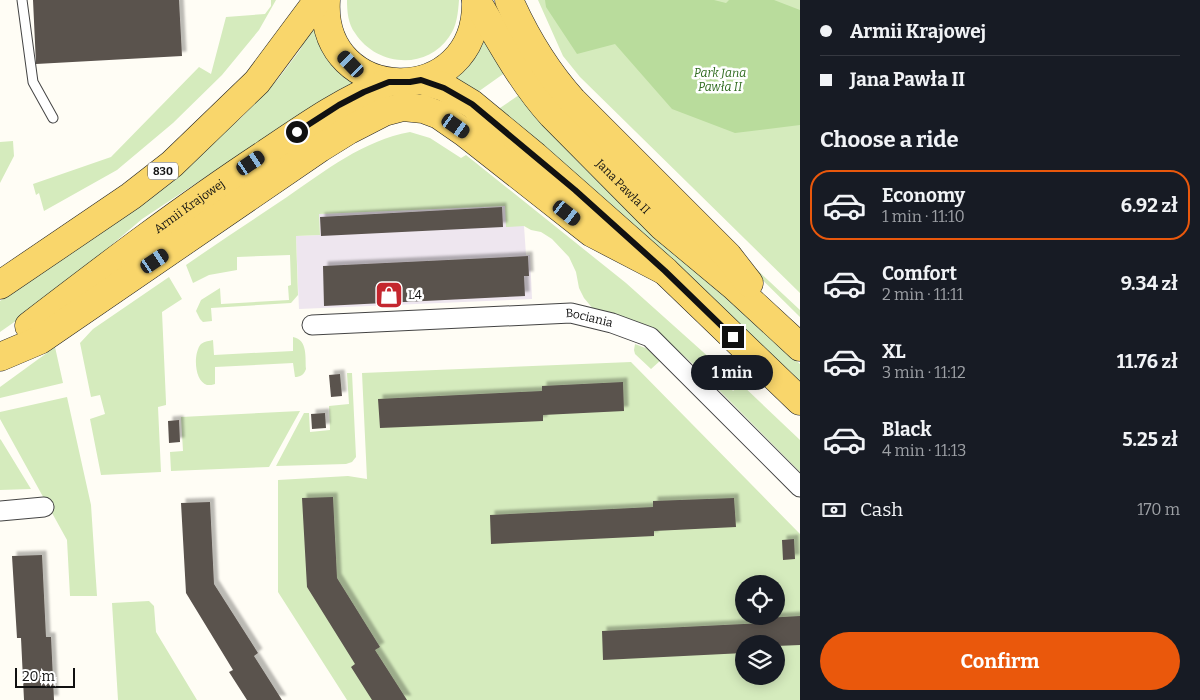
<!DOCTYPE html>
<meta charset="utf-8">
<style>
:root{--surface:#171b24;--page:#20242c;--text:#f1f3f6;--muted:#9ea1a6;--line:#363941;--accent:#ea580c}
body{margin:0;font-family:Bitter,serif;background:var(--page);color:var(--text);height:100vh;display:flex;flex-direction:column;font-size:19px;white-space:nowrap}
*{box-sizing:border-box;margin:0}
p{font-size:16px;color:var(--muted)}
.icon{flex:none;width:28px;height:28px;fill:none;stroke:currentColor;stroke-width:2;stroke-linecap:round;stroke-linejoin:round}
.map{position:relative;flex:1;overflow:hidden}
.sheet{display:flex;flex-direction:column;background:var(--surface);width:400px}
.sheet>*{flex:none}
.guide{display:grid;align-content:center;height:110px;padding:0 20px;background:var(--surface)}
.buttons{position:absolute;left:735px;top:575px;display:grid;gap:10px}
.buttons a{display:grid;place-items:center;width:50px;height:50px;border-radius:50%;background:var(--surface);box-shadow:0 2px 12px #0003;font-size:25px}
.scale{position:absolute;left:15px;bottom:12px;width:60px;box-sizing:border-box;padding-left:5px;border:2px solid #111;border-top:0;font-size:14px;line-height:18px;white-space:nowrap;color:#111;-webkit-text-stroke:4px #fff;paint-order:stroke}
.end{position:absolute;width:22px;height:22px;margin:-11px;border:6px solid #111;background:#fff;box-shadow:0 0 0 2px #fff}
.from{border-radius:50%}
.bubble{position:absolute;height:35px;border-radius:18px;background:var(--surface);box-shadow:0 2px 12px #0003;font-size:16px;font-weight:700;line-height:35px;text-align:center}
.car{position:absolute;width:15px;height:30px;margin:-15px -8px;border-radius:6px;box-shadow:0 0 4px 1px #0007;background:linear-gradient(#222 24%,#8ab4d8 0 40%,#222 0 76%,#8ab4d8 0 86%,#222 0)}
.guide b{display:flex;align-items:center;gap:18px;height:48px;font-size:19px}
.guide b+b{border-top:1px solid var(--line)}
.guide i{width:12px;height:12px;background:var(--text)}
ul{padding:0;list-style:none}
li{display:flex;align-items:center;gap:15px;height:70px;margin:0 10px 8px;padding:0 10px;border:2px solid transparent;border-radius:20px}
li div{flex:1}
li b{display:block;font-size:19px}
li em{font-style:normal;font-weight:700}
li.selected{border-color:var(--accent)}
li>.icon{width:45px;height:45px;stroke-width:1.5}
h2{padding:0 20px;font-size:22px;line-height:60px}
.pay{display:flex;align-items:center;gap:12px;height:55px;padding:0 20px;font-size:19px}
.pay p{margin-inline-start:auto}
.action{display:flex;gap:10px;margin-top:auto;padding:10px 20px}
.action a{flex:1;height:58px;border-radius:30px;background:var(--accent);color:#fff;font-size:20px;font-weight:700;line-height:58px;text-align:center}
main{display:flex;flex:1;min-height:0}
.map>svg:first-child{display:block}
.industrial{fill:#eee6ef}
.green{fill:#d5ebbd;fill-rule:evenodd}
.forest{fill:#b9dc9c}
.building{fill:#5a524d;filter:url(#shadow)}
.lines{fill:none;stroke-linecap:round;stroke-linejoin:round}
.service-casing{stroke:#444;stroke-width:11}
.minor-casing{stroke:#444;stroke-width:21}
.primary-casing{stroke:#222;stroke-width:29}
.service{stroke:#fff;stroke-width:9}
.minor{stroke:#fff;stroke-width:19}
.primary{stroke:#f9d66b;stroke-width:28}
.route{stroke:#111;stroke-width:6}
.labels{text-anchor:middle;stroke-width:5;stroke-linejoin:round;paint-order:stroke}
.shield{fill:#fff;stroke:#585858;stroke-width:1}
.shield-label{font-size:11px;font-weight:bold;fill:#111}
.park-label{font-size:12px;font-style:italic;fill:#2f6b1f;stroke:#fff}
.street-label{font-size:12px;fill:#111;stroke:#fff}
.poi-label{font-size:12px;fill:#111;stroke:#fff;text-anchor:start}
</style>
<main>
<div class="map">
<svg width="800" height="700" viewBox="0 0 800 700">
<defs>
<filter id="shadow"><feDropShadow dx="4.5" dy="-4.5" stdDeviation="1" flood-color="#0004"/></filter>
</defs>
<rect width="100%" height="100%" fill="#fffdf5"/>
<path class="industrial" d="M505 206 524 226 526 255H530L532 299 299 309 296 236 320 235 319 214Z"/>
<path class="green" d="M271 0H276L259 30 222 75 173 123 117 170 44 211 39 193 36 195 33 184 111 157 199 67 211 74 226 17 265 14 271 6Z
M347 0H459C458 13 457 26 449 37 426 71 376 66 355 33 348 24 347 11 347 0Z
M538 0H800V293L580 77 563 56Z
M316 17 359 80 257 143 142 219 53 295 0 332V301L134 208 241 118 278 79 300 50Z
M484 34 506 72 475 94 453 76Z
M519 95 800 364V384L497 110Z
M410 132 430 138 461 158 466 155 626 283 712 360 701 371 658 333 594 310 584 298 579 288 576 272 569 257 552 239 541 232 531 230 524 226 506 227 505 206 319 214 320 235 296 236 298 295 291 303 211 308 212 321 203 322 200 319 196 311 201 300 220 288 221 304 289 300 288 286 291 285 290 255 237 257V270L209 275 193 283 186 265C219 242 253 220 287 197 325 171 364 140 410 132Z
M13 141 14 156 0 183V142Z
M660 179 800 310V317Z
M169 277 182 299 162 312 166 402V405L158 407 161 472 101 475 90 419 105 414 100 395 91 397 80 343 93 329Z
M293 337C308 340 305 357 306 369 304 375 300 377 295 377L293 363 215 367V384C213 385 210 385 207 385 194 381 193 353 201 344 205 341 209 341 213 340L214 355 293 351Z
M635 344 648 349 661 360 651 369 635 354 634 350Z
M55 347 63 383 0 398V387Z
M631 362 800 534V700H347L278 592V480L348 476 367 479 362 373ZM744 584H776V616H744ZM744 644H776V676H744Z
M721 365 726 371 720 377 733 391 741 384 800 440V472L708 379Z
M347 373H352L356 457 352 462 346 464 276 466 304 413H309L310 432 330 430 329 406 349 404Z
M67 397 91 505 97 596H70L67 540 0 419V412Z
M300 411 269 467 171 471 170 452 183 451 181 417Z
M0 439 1 440 31 489 0 490Z
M149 601 154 606 156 632 197 700H118L112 603Z"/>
<path class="forest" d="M545 0H714L726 3 729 0H774L800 10V125L735 133 672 109 615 44 577 54 546 7Z"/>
<path class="building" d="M33 0H179L182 56 36 64Z
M502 207 503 227 321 236 320 217Z
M528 256 529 276H524L525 296 324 306 323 266Z
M340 374 342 396 331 397 329 375Z
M623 382 624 411 543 415V421L380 428 378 399 542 391V386Z
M325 413 326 428 312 429 311 414Z
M179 420 180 442 169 443 168 421Z
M333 497 337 578 380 647 375 650 407 700H372L351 667 355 664 307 587 302 498Z
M734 498 736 527 654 531V536L491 544 490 515 653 507V501Z
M210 502 214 584 258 653 254 656 282 700H247L229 672 233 670 186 593 181 503Z
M794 539 795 559 783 560 782 540Z
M42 555 46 637H51L54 700H24L21 638H17L12 556Z
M800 616V645L776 646V644H744V653L603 660 602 631 765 623V618Z"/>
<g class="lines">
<g class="service-casing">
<path id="service" d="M22 0 33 82 53 118"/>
</g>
<g class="minor-casing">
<g id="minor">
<path id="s1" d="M312 325 571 313 612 323 650 337 800 487"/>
<path d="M0 511 44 507"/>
</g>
</g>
<g class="primary-casing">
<g id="primary">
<path d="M326 0C319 107 479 112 476 0"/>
<path id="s2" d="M476 0C500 40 521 81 552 115L662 226 734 286 800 347"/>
<path d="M509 0C525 36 546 71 573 101L728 256 749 283"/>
<path d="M421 80 444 87 472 104 535 156 665 271 800 401"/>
<path d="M0 285 131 196 172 164 257 82 318 0"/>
<path id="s3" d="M29 326C106 267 183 208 265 154 305 127 343 100 389 82"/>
<path d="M0 357 40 340 320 148 349 130 384 112 403 107 423 109 439 115 465 133 592 233 665 271"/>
</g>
</g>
<use href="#service" class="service"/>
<use href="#minor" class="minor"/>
<use href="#primary" class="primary"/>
</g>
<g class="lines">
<path class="route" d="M297 132 339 105 364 92 389 82H410L421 80 444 88 472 104 575 190 665 271 733 337"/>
</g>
<defs>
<g id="shop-square" transform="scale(1.4375)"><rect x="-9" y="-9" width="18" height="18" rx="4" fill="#c4262e" stroke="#fff"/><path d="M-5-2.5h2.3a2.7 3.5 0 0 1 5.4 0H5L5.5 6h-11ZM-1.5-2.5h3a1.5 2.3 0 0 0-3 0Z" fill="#fff"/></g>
</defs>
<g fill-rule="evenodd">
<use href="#shop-square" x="389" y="295"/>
</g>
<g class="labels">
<rect class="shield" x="148" y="162.5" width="30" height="17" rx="4"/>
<g class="shield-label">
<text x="163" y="175">830</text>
</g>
<g class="park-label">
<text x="720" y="77">Park Jana<tspan x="720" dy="14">Pawła II</tspan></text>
</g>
<g class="street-label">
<text dy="4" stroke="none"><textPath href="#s2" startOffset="239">Jana Pawła II</textPath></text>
<text dy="4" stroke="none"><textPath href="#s3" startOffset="200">Armii Krajowej</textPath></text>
<text dy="4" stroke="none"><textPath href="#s1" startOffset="278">Bociania</textPath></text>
</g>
<g class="poi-label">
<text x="408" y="299">L4</text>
</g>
</g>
</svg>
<div class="buttons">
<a><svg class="icon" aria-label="locate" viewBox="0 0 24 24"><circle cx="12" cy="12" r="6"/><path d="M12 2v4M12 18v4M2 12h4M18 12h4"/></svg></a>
<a><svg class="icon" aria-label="layers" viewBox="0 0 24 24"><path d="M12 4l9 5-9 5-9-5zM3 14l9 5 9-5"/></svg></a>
</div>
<div class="scale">20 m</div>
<i class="end from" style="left:297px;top:132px"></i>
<i class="end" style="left:733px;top:337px"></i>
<div class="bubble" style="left:691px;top:355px;width:82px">1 min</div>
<i class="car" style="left:351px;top:64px;rotate:316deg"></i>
<i class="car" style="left:456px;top:126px;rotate:125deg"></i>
<i class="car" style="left:251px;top:163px;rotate:56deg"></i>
<i class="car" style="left:567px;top:213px;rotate:128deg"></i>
<i class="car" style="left:155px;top:261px;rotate:56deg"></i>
</div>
<section class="sheet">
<div class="guide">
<b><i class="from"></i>Armii Krajowej</b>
<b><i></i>Jana Pawła II</b>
</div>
<h2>Choose a ride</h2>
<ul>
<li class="selected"><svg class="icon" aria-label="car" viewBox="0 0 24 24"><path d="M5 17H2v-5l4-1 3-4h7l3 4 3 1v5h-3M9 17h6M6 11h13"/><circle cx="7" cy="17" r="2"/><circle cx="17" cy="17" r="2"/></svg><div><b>Economy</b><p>1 min · 11:10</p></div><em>6.92 zł</em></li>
<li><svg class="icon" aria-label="car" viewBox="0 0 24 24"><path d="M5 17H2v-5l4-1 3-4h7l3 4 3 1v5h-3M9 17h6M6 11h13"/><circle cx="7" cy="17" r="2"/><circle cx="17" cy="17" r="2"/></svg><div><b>Comfort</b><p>2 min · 11:11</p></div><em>9.34 zł</em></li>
<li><svg class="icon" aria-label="car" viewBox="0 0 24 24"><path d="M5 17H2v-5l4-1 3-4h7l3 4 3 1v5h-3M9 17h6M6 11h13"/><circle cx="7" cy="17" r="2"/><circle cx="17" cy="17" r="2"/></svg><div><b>XL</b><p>3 min · 11:12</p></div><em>11.76 zł</em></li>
<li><svg class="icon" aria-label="car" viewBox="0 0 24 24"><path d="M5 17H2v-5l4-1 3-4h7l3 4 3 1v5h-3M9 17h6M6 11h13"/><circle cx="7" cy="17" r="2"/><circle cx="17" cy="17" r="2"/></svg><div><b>Black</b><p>4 min · 11:13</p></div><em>5.25 zł</em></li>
</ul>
<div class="pay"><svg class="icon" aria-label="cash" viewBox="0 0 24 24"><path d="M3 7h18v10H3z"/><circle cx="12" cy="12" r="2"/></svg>Cash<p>170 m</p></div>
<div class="action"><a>Confirm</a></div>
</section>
</main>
